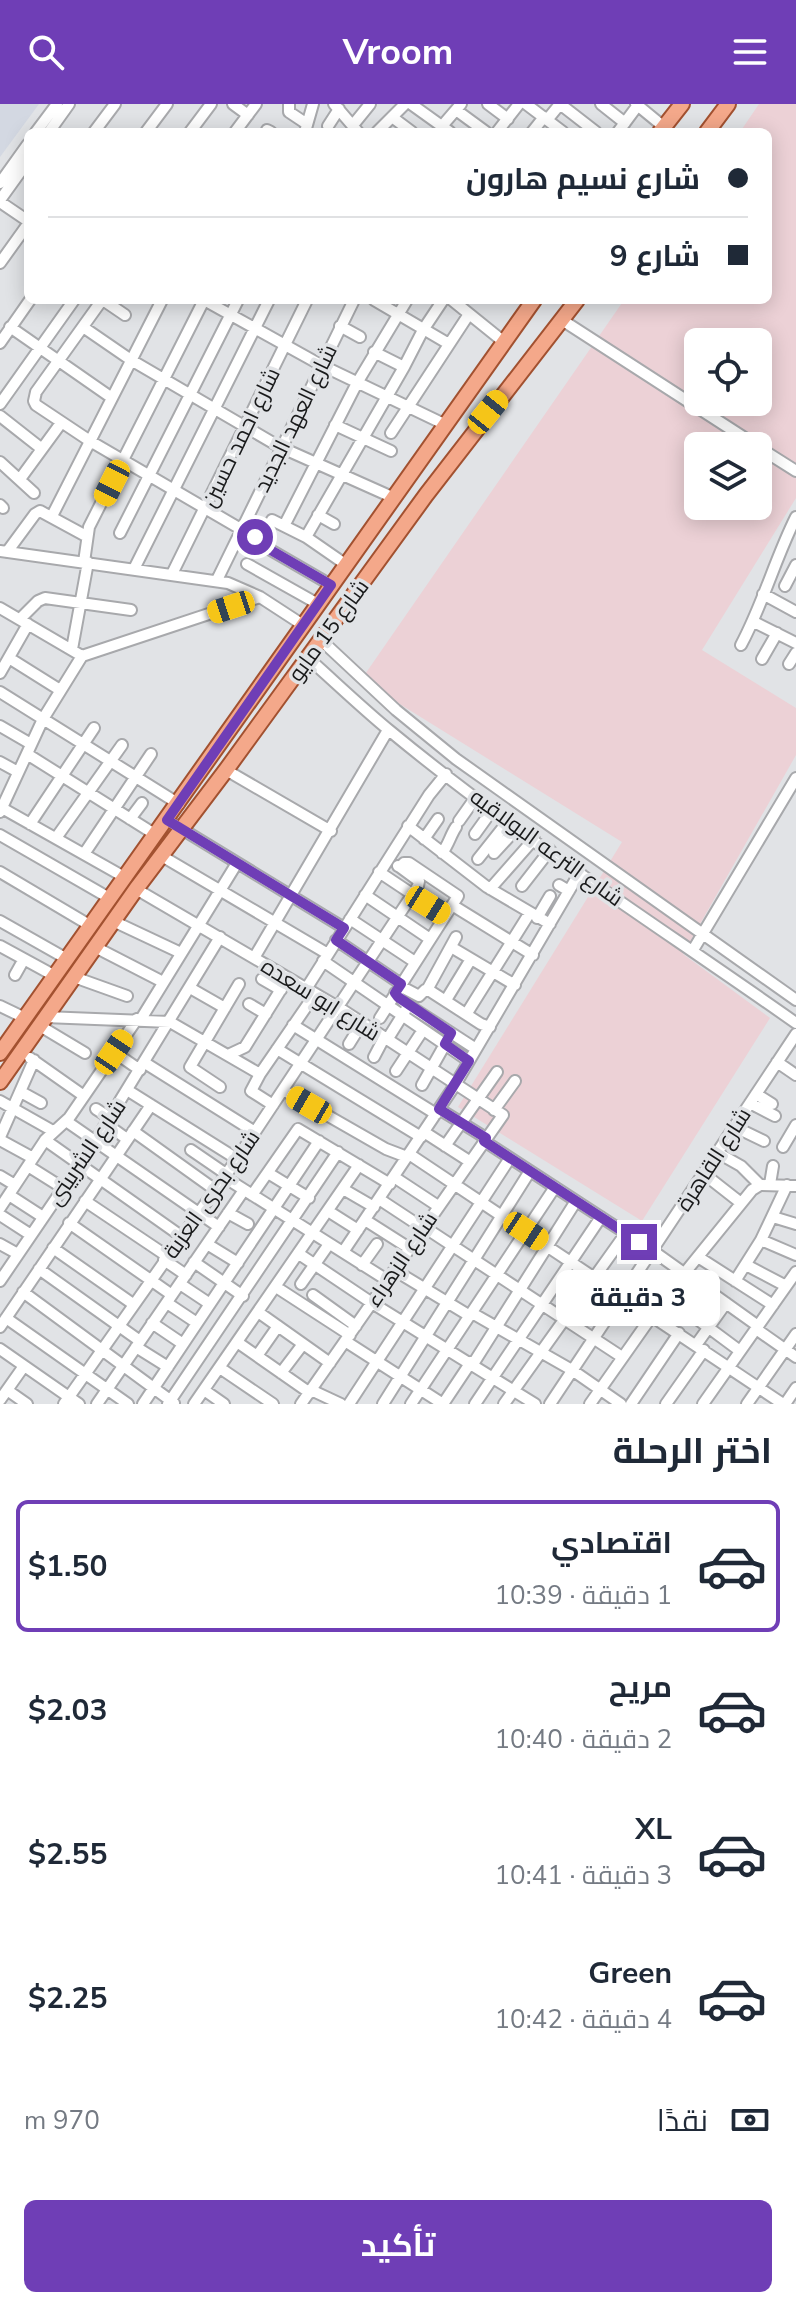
<!DOCTYPE html>
<html lang="ar">
<meta charset="utf-8">
<style>
:root{--surface:#fff;--page:#f6f6f7;--text:#1f2937;--muted:#747a83;--line:#e0e1e3;--accent:#6f3eb6}
body{margin:0;font-family:"Nunito Sans",Cairo,sans-serif;background:var(--page);color:var(--text);direction:rtl;height:100vh;display:flex;flex-direction:column;font-size:30px;white-space:nowrap}
*{box-sizing:border-box;margin:0}
p{font-size:26px;color:var(--muted)}
.icon{flex:none;width:44px;height:44px;fill:none;stroke:currentColor;stroke-width:2;stroke-linecap:round;stroke-linejoin:round}
.map{position:relative;height:1300px;overflow:hidden;direction:ltr}
.drawer{display:flex;flex-direction:column;background:var(--surface);flex:1}
.drawer>*{flex:none}
.hud{position:absolute;left:24px;top:24px;width:748px;height:176px;border-radius:12px;box-shadow:0 4px 20px #0003;direction:rtl;display:grid;align-content:center;height:176px;padding:0 24px;background:var(--surface)}
.tools{position:absolute;left:684px;top:224px;display:grid;gap:16px}
.tools a{display:grid;place-items:center;width:88px;height:88px;border-radius:12px;background:var(--surface);box-shadow:0 4px 20px #0003;font-size:40px}
.end{position:absolute;width:36px;height:36px;margin:-18px;border:10px solid #6f3eb6;background:#fff;box-shadow:0 0 0 4px #fff}
.from{border-radius:50%}
.bubble{position:absolute;height:56px;border-radius:12px;background:var(--surface);box-shadow:0 4px 20px #0003;font-size:26px;font-weight:700;line-height:56px;text-align:center;direction:rtl}
.car{position:absolute;width:24px;height:48px;margin:-24px -12px;border-radius:10px;box-shadow:0 0 6px 2px #0007;background:linear-gradient(#f5c518 24%,#345 0 40%,#f5c518 0 76%,#345 0 86%,#f5c518 0)}
.hud b{display:flex;align-items:center;gap:28px;height:76px;font-size:30px}
.hud b+b{border-top:2px solid var(--line)}
.hud i{width:20px;height:20px;background:var(--text)}
ul{padding:0;list-style:none}
li{display:flex;align-items:center;gap:24px;height:132px;margin:0 16px 12px;padding:0 8px;border:4px solid transparent;border-radius:12px}
li div{flex:1}
li b{display:block;font-size:30px}
li em{font-style:normal;font-weight:700}
li.active{border-color:var(--accent)}
li>.icon{width:72px;height:72px;stroke-width:1.5}
h2{padding:0 24px;font-size:36px;line-height:96px}
.pay{display:flex;align-items:center;gap:20px;height:88px;padding:0 24px;font-size:30px}
.pay p{margin-inline-start:auto}
.cta{display:flex;gap:16px;margin-top:auto;padding:16px 24px}
.cta a{flex:1;height:92px;border-radius:12px;background:var(--accent);color:#fff;font-size:32px;font-weight:700;line-height:92px;text-align:center}
header{display:flex;justify-content:space-between;align-items:center;height:104px;padding:0 24px;background:var(--accent);color:#fff;font-size:36px;font-weight:700}
.map>svg:first-child{display:block}
.built{fill:#d3d8e2}
.industrial{fill:#ecd1d6;fill-rule:evenodd}
.lines{fill:none;stroke-linecap:round;stroke-linejoin:round}
.minor-casing{stroke:#a8a9ac;stroke-width:14}
.major-casing{stroke:#a25130;stroke-width:18}
.minor{stroke:#fff;stroke-width:10}
.major{stroke:#f4a88a;stroke-width:14}
.route{stroke:#6f3eb6;stroke-width:10}
.labels{text-anchor:middle;stroke-width:7;stroke-linejoin:round;paint-order:stroke}
.street-label{font-size:22px;fill:#191a1b;stroke:#e1e3e6}
</style>
<header><svg class="icon" aria-label="menu" viewBox="0 0 24 24"><path d="M4 6h16M4 12h16M4 18h16"/></svg>Vroom<svg class="icon" aria-label="search" viewBox="0 0 24 24"><circle cx="10" cy="10" r="6"/><path d="M15 15l6 6"/></svg></header>
<div class="map">
<svg width="796" height="1300" viewBox="0 0 796 1300">
<rect width="100%" height="100%" fill="#e1e3e6"/>
<path class="built" d="M0 0H39L0 53Z"/>
<path class="industrial" d="M759 0H796V394L702 546 796 604V651L683 850 770 914 642 1117 458 1003 622 738 361 576 624 196H768V28H740ZM698 238H758V298H698ZM698 342H758V402H698Z"/>
<g class="lines">
<g class="minor-casing">
<path id="minor" d="M233 0 248 11
M289 0V8L307 20
M334 0 358 28
M411 0 450 28
M488 0 508 15
M526 0 563 28
M601 0 625 19
M636 0 664 23
M456 6 486 28
M392 13 412 28
M547 16 560 0 596 28
M353 21 370 0
M328 22 339 5
M442 22 461 0
M267 26 271 28
M36 28 57 0
M49 28 69 0
M94 28 115 0
M146 28 167 0
M190 28 211 0
M235 28 256 0
M305 28 313 0
M377 28 405 0
M497 28 519 0
M532 28 544 13
M618 28 638 1
M0 79 28 40
M0 96 28 57
M0 98 28 117
M0 159 28 120
M102 196 36 288 34 297 36 301 90 337 251 431 262 441 331 481
M103 196 125 211
M374 196 449 240
M452 196 504 238
M562 216 757 342
M340 222 360 233
M10 223 112 294
M83 223 131 256 280 343 392 393
M0 239 30 196
M374 248 404 263
M0 300 74 196
M0 312 42 345
M335 321 391 347
M391 329 469 210
M758 343 796 367
M0 358 34 389
M20 375 61 319
M0 401 3 404
M318 411 334 420
M52 412 162 196
M272 416 306 433 345 460
M284 422 357 279 407 196
M120 429 238 196
M306 433 404 263 423 226 443 196
M0 447 228 479 260 493 303 521
M7 448 35 410 40 407 86 432
M84 458 89 423 204 196 321 261 444 320
M247 460 318 500
M134 465 269 196
M172 470 307 196
M217 476 354 196
M785 482 796 461
M763 490 796 508
M0 504 82 552
M20 515 38 497 45 494 131 506
M754 518 796 539
M321 536 396 606 456 655 796 896
M741 541C763 500 775 455 796 413
M72 545 88 458
M82 552 260 493
M9 554 60 586
M308 554C335 578 362 604 390 627 518 733 660 823 796 919
M762 555 777 529
M789 560 796 549
M0 569 28 520
M0 588 179 700
M0 622 31 640
M27 650 156 731
M0 658 18 668
M226 666 331 727
M2 704 126 774
M0 708 43 615 82 552
M130 715 142 699
M167 716 344 824
M459 717 476 693
M30 720 94 624
M408 722 487 783 550 820
M475 730 493 705
M0 731 111 795
M56 734 122 641
M424 735 438 715
M442 749C449 740 450 732 456 723
M494 749 518 723
M84 750 151 650
M160 751 328 850
M478 755 509 716
M0 768 91 822
M379 768 445 812
M559 781 569 787
M522 782 550 746
M136 785 338 903 503 1011 301 1300
M490 785 534 735
M365 791 430 835
M452 801 533 851
M537 814 550 792
M350 815 415 858
M0 817 67 855
M113 817 181 849
M336 836 401 880
M0 842 55 872
M95 843 163 878
M451 843 515 881
M693 846 796 674
M254 854 388 626
M323 857 469 957
M15 871 24 855
M74 873 127 892
M262 875 281 886
M400 882 419 892 425 886 430 887 481 920 490 923
M190 884 225 904
M306 885 429 691 446 670
M427 886 456 833
M395 889 405 899 476 945
M446 896 471 855
M249 900 266 910
M0 902 25 914
M467 909 529 810
M45 913 170 918 260 970 251 987 273 1001
M380 914 458 792 409 759H404L400 763 398 762
M141 915 237 759
M293 921 436 1010
M40 922 85 949
M387 936 405 907
M349 940 362 919
M277 945 421 1033
M114 948 140 966
M228 951 245 943 288 874
M374 953 384 934
M30 954 84 992
M777 958 796 971
M145 959 255 1028
M396 967 423 926
M260 970 315 890
M422 981 448 935
M220 983 190 963 239 880
M127 986 237 1055
M283 986 386 1045 407 1053
M21 988 41 999
M756 990 772 1000
M0 997 53 1027
M750 999 775 1012
M96 1005 110 1014
M439 1005 486 1034
M494 1006 515 977
M66 1017 219 1123
M106 1020 127 1035
M735 1023 764 1037
M133 1027 214 1085
M424 1028 469 1057
M0 1033 34 956
M0 1036 33 1054
M45 1036 181 1132
M484 1037 653 1147 758 1222
M445 1042 497 968
M783 1043 796 1021
M191 1046 226 1070
M718 1049 741 1062 760 1081
M409 1050 783 1300
M28 1062 63 1084
M268 1069 309 1094
M704 1070 741 1099
M0 1072 15 1081
M224 1073 387 1176
M394 1073 438 1102
M770 1080 773 1062
M760 1081 796 1082
M343 1085 374 1103
M9 1091 43 1113
M252 1091 298 1025 390 1080
M379 1095 423 1124
M85 1097 167 1152
M0 1104 45 1036 69 1014 137 915
M328 1107 358 1126
M228 1109 248 1120
M0 1111 31 1131
M773 1113 796 1120
M365 1116 409 1144
M69 1119 172 1191
M424 1123 622 1253
M761 1136 796 1151
M0 1140 18 1150
M207 1140 238 1159
M53 1144 133 1200
M343 1148 455 981 580 768
M299 1150 372 1199 535 1300
M698 1153 773 1201
M164 1156 186 1171
M194 1158 243 1192
M362 1161 377 1140
M746 1161 786 1182
M39 1165 140 1237
M394 1166 470 1212
M0 1177 96 1036 220 833
M735 1177 761 1136 787 1081
M180 1180 210 1200
M301 1180 329 1140
M276 1183 350 1231
M23 1188 174 1299
M313 1191 356 1222
M666 1192 740 1247
M167 1199 197 1219
M258 1208 330 1259
M472 1209 572 1266 621 1300
M6 1214 128 1300
M152 1219 183 1240
M0 1223 151 1001
M756 1225 796 1253
M345 1237 443 1300 471 1258
M237 1238 310 1289
M696 1241 726 1199
M136 1243 168 1263
M0 1245 79 1300
M257 1252 278 1222
M473 1260 576 1097
M220 1264 273 1300
M281 1269 303 1240
M7 1286 27 1300
M204 1286 224 1300
M311 1286 341 1300
M0 1296 24 1262
M64 1300 237 1055 418 782 419 777 400 763
M97 1300 244 1086
M143 1300 319 1037
M168 1300 338 1048
M194 1300 359 1061
M349 1300 510 1054
M383 1300 530 1067
M411 1300 555 1083
M475 1300 601 1113
M504 1300 626 1129
M550 1300 796 930
M590 1300 666 1192 752 1086 760 1081
M631 1300 679 1229
M666 1300 704 1246
M703 1300 796 1168
M747 1300 796 1230
M785 1300 796 1284"/>
</g>
<g class="major-casing">
<path id="major" d="M660 28 682 0
M707 28 728 0
M0 949C179 699 355 446 534 196
M0 978 136 785 226 666 426 391 577 196"/>
</g>
<use href="#minor" class="minor"/>
<use href="#major" class="major"/>
</g>
<g class="lines">
<path class="route" d="M255 433 262 441 331 481 167 716 344 824 336 836 401 880 395 889 398 893 451 929 445 940 469 957 439 1005 486 1034 484 1037 639 1138"/>
</g>
<g class="labels">
<g class="street-label">
<text transform="translate(295 314) rotate(-64)" y="8">شارع العهد الجديد</text>
<text transform="translate(240 333) rotate(-64)" y="8">شارع احمد حسين</text>
<text transform="translate(328 526) rotate(-54)" y="8">شارع 15 مايو</text>
<text transform="translate(547 743) rotate(36)" y="8">شارع الترعه البولاقيه</text>
<text transform="translate(321 895) rotate(32)" y="8">شارع ابو سعده</text>
<text transform="translate(86 1048) rotate(-56)" y="8">شارع الشربينى</text>
<text transform="translate(713 1055) rotate(-57)" y="8">شارع القاهرة</text>
<text transform="translate(211 1090) rotate(-55)" y="8">شارع بحرى العزبة</text>
<text transform="translate(401 1155) rotate(-56)" y="8">شارع الزهراء</text>
</g>
</g>
</svg>
<div class="tools">
<a><svg class="icon" aria-label="locate" viewBox="0 0 24 24"><circle cx="12" cy="12" r="6"/><path d="M12 2v4M12 18v4M2 12h4M18 12h4"/></svg></a>
<a><svg class="icon" aria-label="layers" viewBox="0 0 24 24"><path d="M12 4l9 5-9 5-9-5zM3 14l9 5 9-5"/></svg></a>
</div>
<i class="end from" style="left:255px;top:433px"></i>
<i class="end" style="left:639px;top:1138px"></i>
<div class="bubble" style="left:556px;top:1166px;width:164px">3 دقيقة</div>
<i class="car" style="left:488px;top:308px;rotate:39deg"></i>
<i class="car" style="left:112px;top:379px;rotate:207deg"></i>
<i class="car" style="left:231px;top:503px;rotate:252deg"></i>
<i class="car" style="left:428px;top:801px;rotate:122deg"></i>
<i class="car" style="left:114px;top:948px;rotate:34deg"></i>
<i class="car" style="left:309px;top:1001px;rotate:300deg"></i>
<i class="car" style="left:526px;top:1127px;rotate:123deg"></i>
<div class="hud">
<b><i class="from"></i>شارع نسيم هارون</b>
<b><i></i>شارع 9</b>
</div>
</div>
<section class="drawer">
<h2>اختر الرحلة</h2>
<ul>
<li class="active"><svg class="icon" aria-label="car" viewBox="0 0 24 24"><path d="M5 17H2v-5l4-1 3-4h7l3 4 3 1v5h-3M9 17h6M6 11h13"/><circle cx="7" cy="17" r="2"/><circle cx="17" cy="17" r="2"/></svg><div><b>اقتصادي</b><p>1 دقيقة · 10:39</p></div><em>$1.50</em></li>
<li><svg class="icon" aria-label="car" viewBox="0 0 24 24"><path d="M5 17H2v-5l4-1 3-4h7l3 4 3 1v5h-3M9 17h6M6 11h13"/><circle cx="7" cy="17" r="2"/><circle cx="17" cy="17" r="2"/></svg><div><b>مريح</b><p>2 دقيقة · 10:40</p></div><em>$2.03</em></li>
<li><svg class="icon" aria-label="car" viewBox="0 0 24 24"><path d="M5 17H2v-5l4-1 3-4h7l3 4 3 1v5h-3M9 17h6M6 11h13"/><circle cx="7" cy="17" r="2"/><circle cx="17" cy="17" r="2"/></svg><div><b>XL</b><p>3 دقيقة · 10:41</p></div><em>$2.55</em></li>
<li><svg class="icon" aria-label="car" viewBox="0 0 24 24"><path d="M5 17H2v-5l4-1 3-4h7l3 4 3 1v5h-3M9 17h6M6 11h13"/><circle cx="7" cy="17" r="2"/><circle cx="17" cy="17" r="2"/></svg><div><b>Green</b><p>4 دقيقة · 10:42</p></div><em>$2.25</em></li>
</ul>
<div class="pay"><svg class="icon" aria-label="cash" viewBox="0 0 24 24"><path d="M3 7h18v10H3z"/><circle cx="12" cy="12" r="2"/></svg>نقدًا<p>970 m</p></div>
<div class="cta"><a>تأكيد</a></div>
</section>
